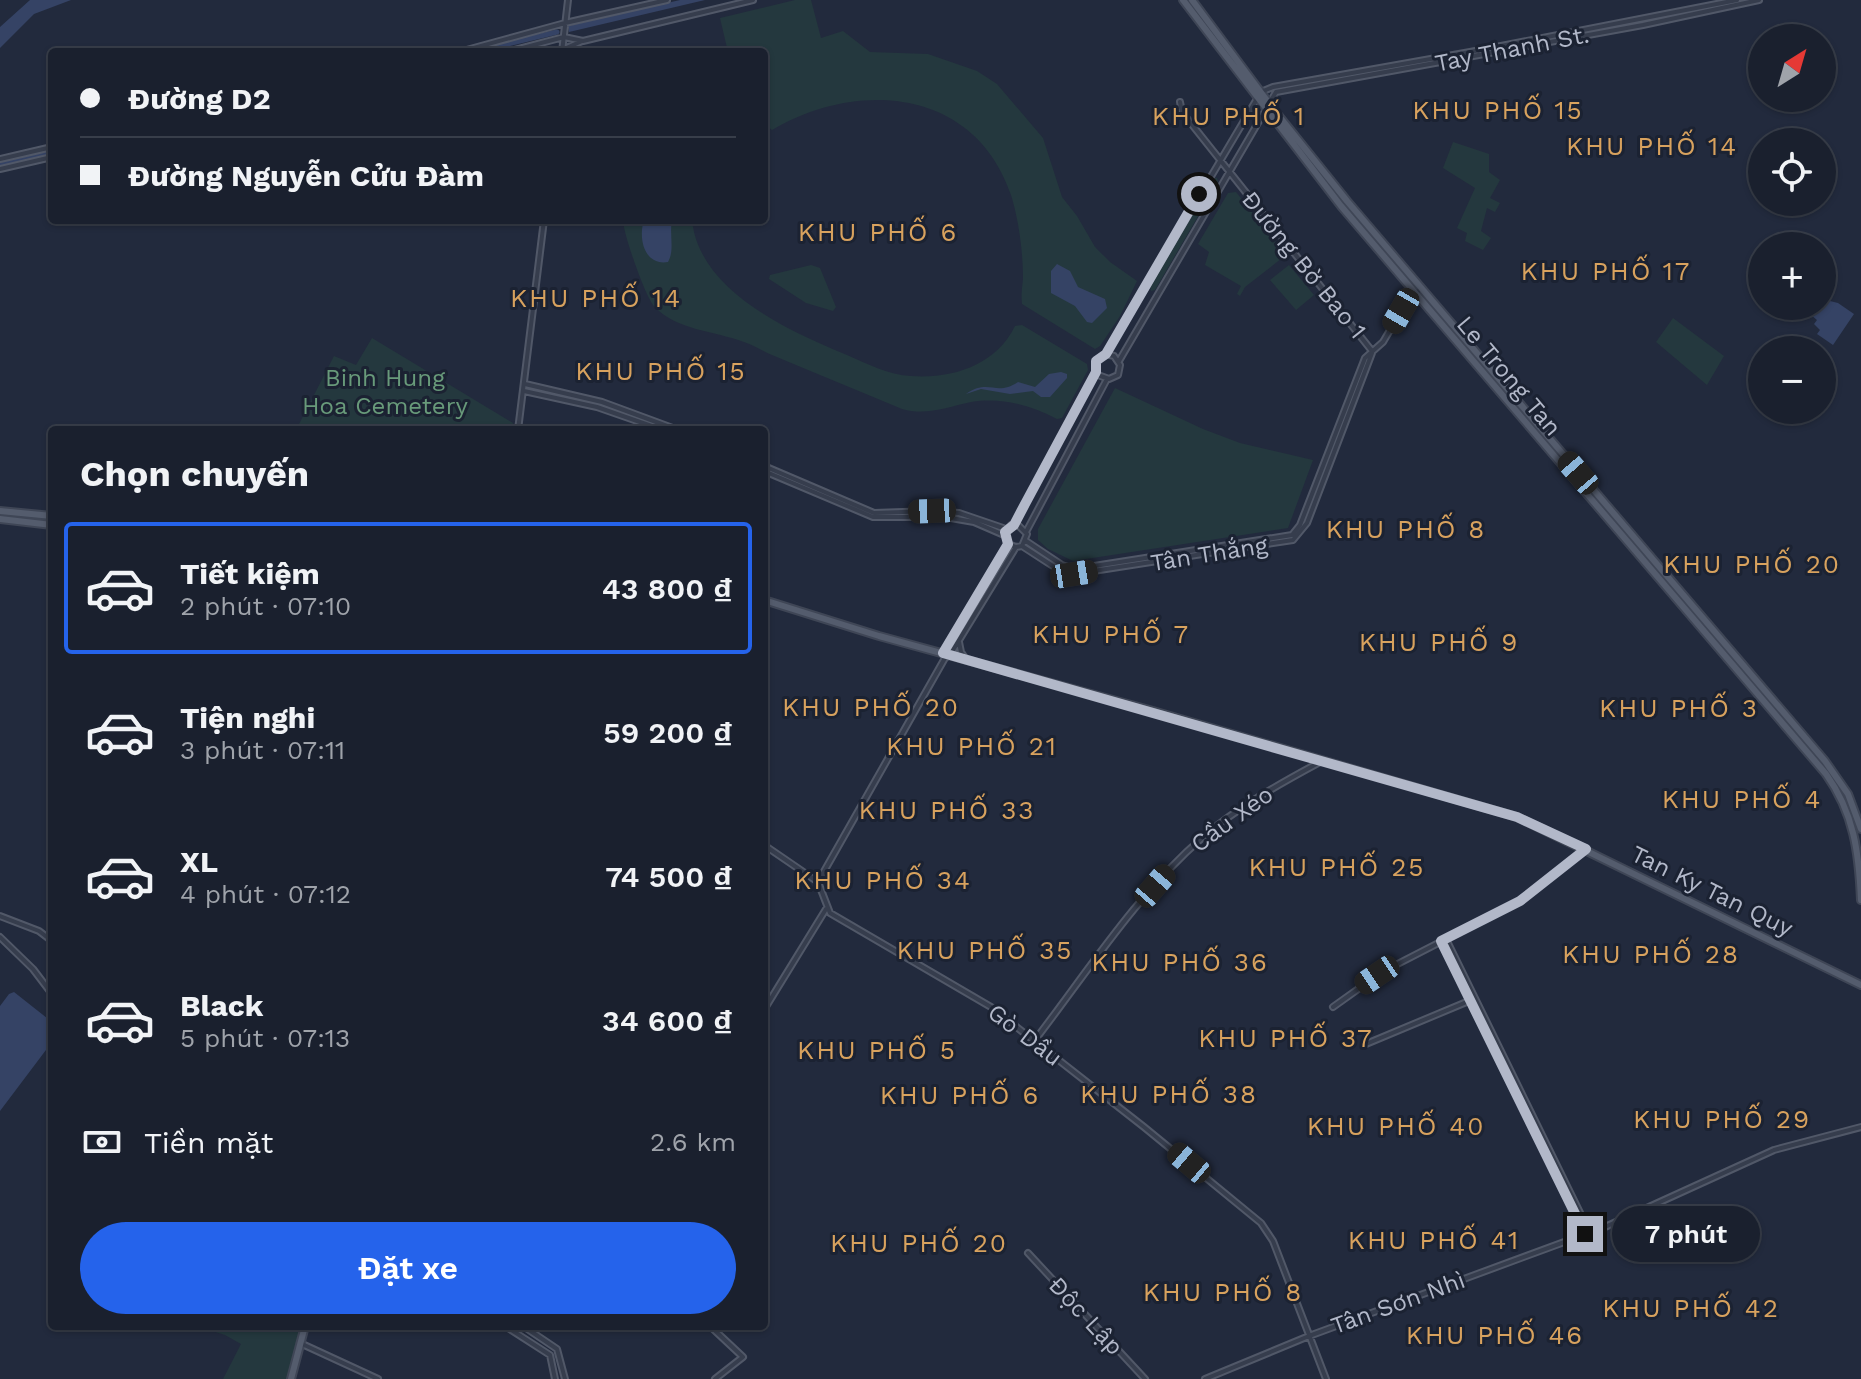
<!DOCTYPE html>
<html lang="vi">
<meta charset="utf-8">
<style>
:root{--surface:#1a202e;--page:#272d3a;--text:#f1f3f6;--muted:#9fa3aa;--line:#383e4a;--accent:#2563eb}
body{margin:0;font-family:"Work Sans",sans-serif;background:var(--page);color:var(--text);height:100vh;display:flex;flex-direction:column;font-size:30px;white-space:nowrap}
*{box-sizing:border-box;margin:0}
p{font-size:26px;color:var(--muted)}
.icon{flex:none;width:44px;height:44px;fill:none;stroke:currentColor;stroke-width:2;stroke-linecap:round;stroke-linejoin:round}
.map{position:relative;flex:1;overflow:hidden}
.drawer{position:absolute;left:48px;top:426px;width:720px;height:904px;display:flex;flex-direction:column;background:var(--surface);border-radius:8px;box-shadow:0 2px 6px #0004,0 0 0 2px var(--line)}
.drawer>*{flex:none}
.hud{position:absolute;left:48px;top:48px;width:720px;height:176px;border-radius:8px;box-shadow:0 2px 6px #0004,0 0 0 2px var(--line);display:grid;align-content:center;height:176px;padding:0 32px;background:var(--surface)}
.needle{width:52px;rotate:37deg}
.buttons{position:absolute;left:1748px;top:24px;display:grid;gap:16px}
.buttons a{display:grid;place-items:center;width:88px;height:88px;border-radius:50%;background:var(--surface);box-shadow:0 2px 6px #0004,0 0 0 2px var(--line);font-size:40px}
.end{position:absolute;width:36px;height:36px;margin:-18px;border:10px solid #b2b8c9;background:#111;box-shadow:0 0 0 4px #111}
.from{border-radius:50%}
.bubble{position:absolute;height:56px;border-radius:28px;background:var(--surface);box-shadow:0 2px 6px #0004,0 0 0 2px var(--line);font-size:26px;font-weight:600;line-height:56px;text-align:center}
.car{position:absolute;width:24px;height:48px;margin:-24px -12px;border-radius:10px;box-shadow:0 0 6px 2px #0007;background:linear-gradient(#222 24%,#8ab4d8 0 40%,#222 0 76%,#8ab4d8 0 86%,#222 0)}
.hud b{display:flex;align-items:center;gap:28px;height:76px;font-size:30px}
.hud b+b{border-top:2px solid var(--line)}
.hud i{width:20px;height:20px;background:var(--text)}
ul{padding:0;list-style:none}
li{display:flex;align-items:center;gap:24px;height:132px;margin:0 16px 12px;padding:0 16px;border:4px solid transparent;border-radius:8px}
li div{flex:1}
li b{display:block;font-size:30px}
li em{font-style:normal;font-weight:600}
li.current{border-color:var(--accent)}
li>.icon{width:72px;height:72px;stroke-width:1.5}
h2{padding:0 32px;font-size:36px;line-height:96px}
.pay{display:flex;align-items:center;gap:20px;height:88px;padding:0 32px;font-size:30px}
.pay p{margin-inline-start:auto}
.cta{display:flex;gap:16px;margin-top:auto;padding:16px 32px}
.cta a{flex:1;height:92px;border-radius:48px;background:var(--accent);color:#fff;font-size:32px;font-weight:600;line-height:92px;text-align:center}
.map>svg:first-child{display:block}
.green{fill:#24383e}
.water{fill:#354365}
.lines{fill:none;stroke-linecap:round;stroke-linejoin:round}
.canal{stroke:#354365;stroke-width:5}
.minor-casing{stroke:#515868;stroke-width:8}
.major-casing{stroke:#3f4656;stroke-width:10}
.minor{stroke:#363d4d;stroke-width:4}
.major{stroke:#545c6d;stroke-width:6}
.route{stroke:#b2b8c9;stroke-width:10}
.labels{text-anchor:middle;stroke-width:6;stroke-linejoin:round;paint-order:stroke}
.street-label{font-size:24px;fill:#b2b8c9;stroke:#1b2232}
.park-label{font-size:24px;fill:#689a7a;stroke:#1b2232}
.neighbourhood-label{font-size:26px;letter-spacing:2px;fill:#d8a25e;stroke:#1b2232}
</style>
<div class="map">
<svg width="1861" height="1379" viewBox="0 0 1861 1379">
<rect width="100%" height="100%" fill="#222a3d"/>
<path class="green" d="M795 0H811L821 38 843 31 870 52 928 54 977 71 997 84 1043 138 1062 197 1077 216 1095 247 1110 262 1137 281 1120 316 1100 346 1095 349 1022 304C1021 295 1022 288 1023 279 1023 252 1019 221 1011 195 975 88 858 79 772 130L764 123V52H728L720 18Z
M1453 142 1489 154V172L1500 180 1490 198 1500 203 1495 212 1487 208 1481 231 1491 238 1483 250 1465 241 1467 233 1457 228 1475 188 1443 168Z
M1214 178H1217L1218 182 1155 290 1151 291 1150 287Z
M1236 192 1286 255 1245 287 1240 296 1237 294 1241 286 1205 265 1209 252 1198 244 1228 193Z
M623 220H692C699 291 789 331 847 355 868 364 888 375 911 376 953 379 996 365 1015 326L1022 325 1087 364 1088 370 1062 418 1057 419C1030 405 1002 397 971 402 947 407 927 416 902 409 859 391 815 373 772 355 762 351 754 345 744 342 715 331 675 330 654 306 645 296 623 233 623 220Z
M811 265 820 268 836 307 833 311 806 303 769 279 770 275Z
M1289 265 1314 295 1296 310 1270 280Z
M1673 318 1724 356 1707 385 1656 342Z
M372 338 513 423 512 430H296L334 356 356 365Z
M1115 388 1203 429 1240 443 1313 460 1288 528 1073 561 1048 549 1038 540V529Z
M205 1326H302L288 1379H223L241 1344 225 1335 203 1328Z"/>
<path class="water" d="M30 0H71L34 14 0 48V27Z
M680 0H705L569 32 568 26Z
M644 220H672C669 234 675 250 668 262 644 266 638 238 644 220Z
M1057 264 1070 271 1078 287 1105 299 1107 308 1092 323 1087 322 1075 306 1051 293V271Z
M1822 299 1838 303 1854 314 1833 345 1817 334 1820 330 1814 324 1817 320 1811 315 1817 306H1822Z
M1061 372 1067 374V378L1050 397H1041L1033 391 1010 394 981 389 966 394C989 378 996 397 1018 382L1035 387 1049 374Z
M14 992 52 1022V1042L0 1111V1006L9 994Z"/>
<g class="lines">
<path class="canal" d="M474 52 557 32
M0 164 52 152"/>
<g class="minor-casing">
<path id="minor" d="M562 50 582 41
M459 52 565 23 667 0
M507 52 564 37 583 41 753 0
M562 52 568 0
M1180 102 1182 112 1372 351
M0 159 52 147
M0 169 52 157
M1106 354 1114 356 1120 365 1118 375 1109 379 1098 375 1095 367 1096 361 1106 354 1261 92 1273 87 1470 52 1737 0
M1119 361 1276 92 1643 25 1759 0
M525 384 602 402 678 430
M524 391 597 407 663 430
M518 430 544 220
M764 466 874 513 932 511 959 513 1006 529
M764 471 873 517H945L974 522 1004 535
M1014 525 1096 372
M1005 532 1011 525H1018L1027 534 1022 546 1016 547 1008 544
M1026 532 1107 379
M1026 541 1062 565 1075 569 1292 535 1300 525 1365 358 1383 342 1403 308 1421 288
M1022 546 1062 572 1074 574 1293 540 1307 523 1372 353
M959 642 961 652 965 658
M944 656 948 644 1008 544
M764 845 818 882 830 913 991 1007 1144 1127 1261 1223 1273 1241 1326 1379
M818 882 945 658 950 655 1016 547
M0 916 39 931 52 941
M0 937 33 969 52 994
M1446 939 1590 1233
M1441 941 1585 1234
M1333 1007 1382 972 1520 901 1584 851
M764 1010 826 909
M1035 1040C1088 971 1137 894 1203 837 1238 807 1281 783 1322 761
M1366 1044 1469 1001
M1028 1253 1145 1379
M505 1326 550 1355 555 1379
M523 1326 557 1349 565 1379
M710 1326 743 1357 715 1379
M300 1343 378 1379
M1205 1379 1309 1336 1605 1227 1774 1150 1861 1127"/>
</g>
<g class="major-casing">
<path id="major" d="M1183 0 1341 206 1826 774C1854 813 1859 853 1861 900
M1192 0 1274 110 1347 201 1825 761 1848 794 1861 829
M0 511 52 516
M0 519 52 525
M764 600 879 636 1153 711 1517 817 1861 985
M291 1379 305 1326"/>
</g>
<use href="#minor" class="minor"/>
<use href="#major" class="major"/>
</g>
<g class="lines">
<path class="route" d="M1199 194 1106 354 1096 361V372L1025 504 1014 525 1005 532 1008 544 943 653 1517 817 1586 849 1520 901 1441 941 1585 1234"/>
</g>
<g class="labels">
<g class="street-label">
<text transform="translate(1512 49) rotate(-11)" y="8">Tay Thanh St.</text>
<text transform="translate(1304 265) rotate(51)" y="8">Đường Bờ Bao 1</text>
<text transform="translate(1509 376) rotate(50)" y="8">Le Trong Tan</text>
<text transform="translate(1209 554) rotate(-9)" y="8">Tân Thắng</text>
<text transform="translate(1232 819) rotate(-36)" y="8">Cầu Xéo</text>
<text transform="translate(1712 891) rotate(26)" y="8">Tan Ky Tan Quy</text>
<text transform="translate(1025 1035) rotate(37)" y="8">Gò Dầu</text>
<text transform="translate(1398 1303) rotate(-20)" y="8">Tân Sơn Nhì</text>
<text transform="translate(1086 1316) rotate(47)" y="8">Độc Lập</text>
</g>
<g class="park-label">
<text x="385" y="386">Binh Hung<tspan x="385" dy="28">Hoa Cemetery</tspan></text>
</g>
<g class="neighbourhood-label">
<text x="1498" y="119">KHU PHỐ 15</text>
<text x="1229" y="125">KHU PHỐ 1</text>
<text x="1652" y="155">KHU PHỐ 14</text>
<text x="878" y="241">KHU PHỐ 6</text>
<text x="1606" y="280">KHU PHỐ 17</text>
<text x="596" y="307">KHU PHỐ 14</text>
<text x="661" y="380">KHU PHỐ 15</text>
<text x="1406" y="538">KHU PHỐ 8</text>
<text x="1752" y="573">KHU PHỐ 20</text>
<text x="1111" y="643">KHU PHỐ 7</text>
<text x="1439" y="651">KHU PHỐ 9</text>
<text x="871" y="716">KHU PHỐ 20</text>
<text x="1679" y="717">KHU PHỐ 3</text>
<text x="972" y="755">KHU PHỐ 21</text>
<text x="1742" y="808">KHU PHỐ 4</text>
<text x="947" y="819">KHU PHỐ 33</text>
<text x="1337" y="876">KHU PHỐ 25</text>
<text x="883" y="889">KHU PHỐ 34</text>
<text x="985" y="959">KHU PHỐ 35</text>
<text x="1651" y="963">KHU PHỐ 28</text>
<text x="1180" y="971">KHU PHỐ 36</text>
<text x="1286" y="1047">KHU PHỐ 37</text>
<text x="877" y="1059">KHU PHỐ 5</text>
<text x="1169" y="1103">KHU PHỐ 38</text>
<text x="960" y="1104">KHU PHỐ 6</text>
<text x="1722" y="1128">KHU PHỐ 29</text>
<text x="1396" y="1135">KHU PHỐ 40</text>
<text x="1434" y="1249">KHU PHỐ 41</text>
<text x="919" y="1252">KHU PHỐ 20</text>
<text x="1223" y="1301">KHU PHỐ 8</text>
<text x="1691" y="1317">KHU PHỐ 42</text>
<text x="1495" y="1344">KHU PHỐ 46</text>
</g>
</g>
</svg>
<div class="buttons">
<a><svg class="needle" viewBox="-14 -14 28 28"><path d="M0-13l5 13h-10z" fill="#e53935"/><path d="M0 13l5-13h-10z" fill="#9fa3aa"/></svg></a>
<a><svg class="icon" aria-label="locate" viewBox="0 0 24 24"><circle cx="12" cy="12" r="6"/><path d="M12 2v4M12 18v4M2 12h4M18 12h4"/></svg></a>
<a>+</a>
<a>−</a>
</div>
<i class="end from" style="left:1199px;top:194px"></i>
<i class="end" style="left:1585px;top:1234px"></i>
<div class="bubble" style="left:1612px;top:1206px;width:148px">7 phút</div>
<i class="car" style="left:1401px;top:311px;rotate:210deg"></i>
<i class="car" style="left:1578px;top:473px;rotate:319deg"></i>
<i class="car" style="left:932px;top:511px;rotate:268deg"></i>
<i class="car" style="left:1074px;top:574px;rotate:81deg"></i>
<i class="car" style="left:1155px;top:886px;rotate:41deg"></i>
<i class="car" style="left:1377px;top:975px;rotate:236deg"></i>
<i class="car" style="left:1189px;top:1163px;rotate:310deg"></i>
<div class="hud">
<b><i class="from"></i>Đường D2</b>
<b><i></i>Đường Nguyễn Cửu Đàm</b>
</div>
<section class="drawer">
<h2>Chọn chuyến</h2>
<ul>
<li class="current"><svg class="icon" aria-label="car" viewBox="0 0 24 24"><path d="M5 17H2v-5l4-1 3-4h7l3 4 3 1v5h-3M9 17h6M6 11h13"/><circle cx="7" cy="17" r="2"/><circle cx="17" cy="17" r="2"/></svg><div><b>Tiết kiệm</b><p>2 phút · 07:10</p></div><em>43 800 ₫</em></li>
<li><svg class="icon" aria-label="car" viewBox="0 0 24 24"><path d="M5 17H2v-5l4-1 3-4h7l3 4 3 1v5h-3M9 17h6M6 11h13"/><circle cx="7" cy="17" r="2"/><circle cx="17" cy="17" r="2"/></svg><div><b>Tiện nghi</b><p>3 phút · 07:11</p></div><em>59 200 ₫</em></li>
<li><svg class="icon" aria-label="car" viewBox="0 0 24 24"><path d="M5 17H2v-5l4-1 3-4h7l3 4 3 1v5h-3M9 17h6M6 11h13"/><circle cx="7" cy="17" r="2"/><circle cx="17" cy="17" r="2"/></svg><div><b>XL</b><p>4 phút · 07:12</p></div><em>74 500 ₫</em></li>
<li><svg class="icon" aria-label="car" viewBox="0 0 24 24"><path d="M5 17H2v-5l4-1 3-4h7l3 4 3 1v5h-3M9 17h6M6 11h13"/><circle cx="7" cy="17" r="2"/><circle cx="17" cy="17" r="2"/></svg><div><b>Black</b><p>5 phút · 07:13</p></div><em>34 600 ₫</em></li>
</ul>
<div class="pay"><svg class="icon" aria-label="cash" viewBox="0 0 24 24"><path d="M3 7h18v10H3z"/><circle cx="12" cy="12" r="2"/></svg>Tiền mặt<p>2.6 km</p></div>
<div class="cta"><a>Đặt xe</a></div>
</section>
</div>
